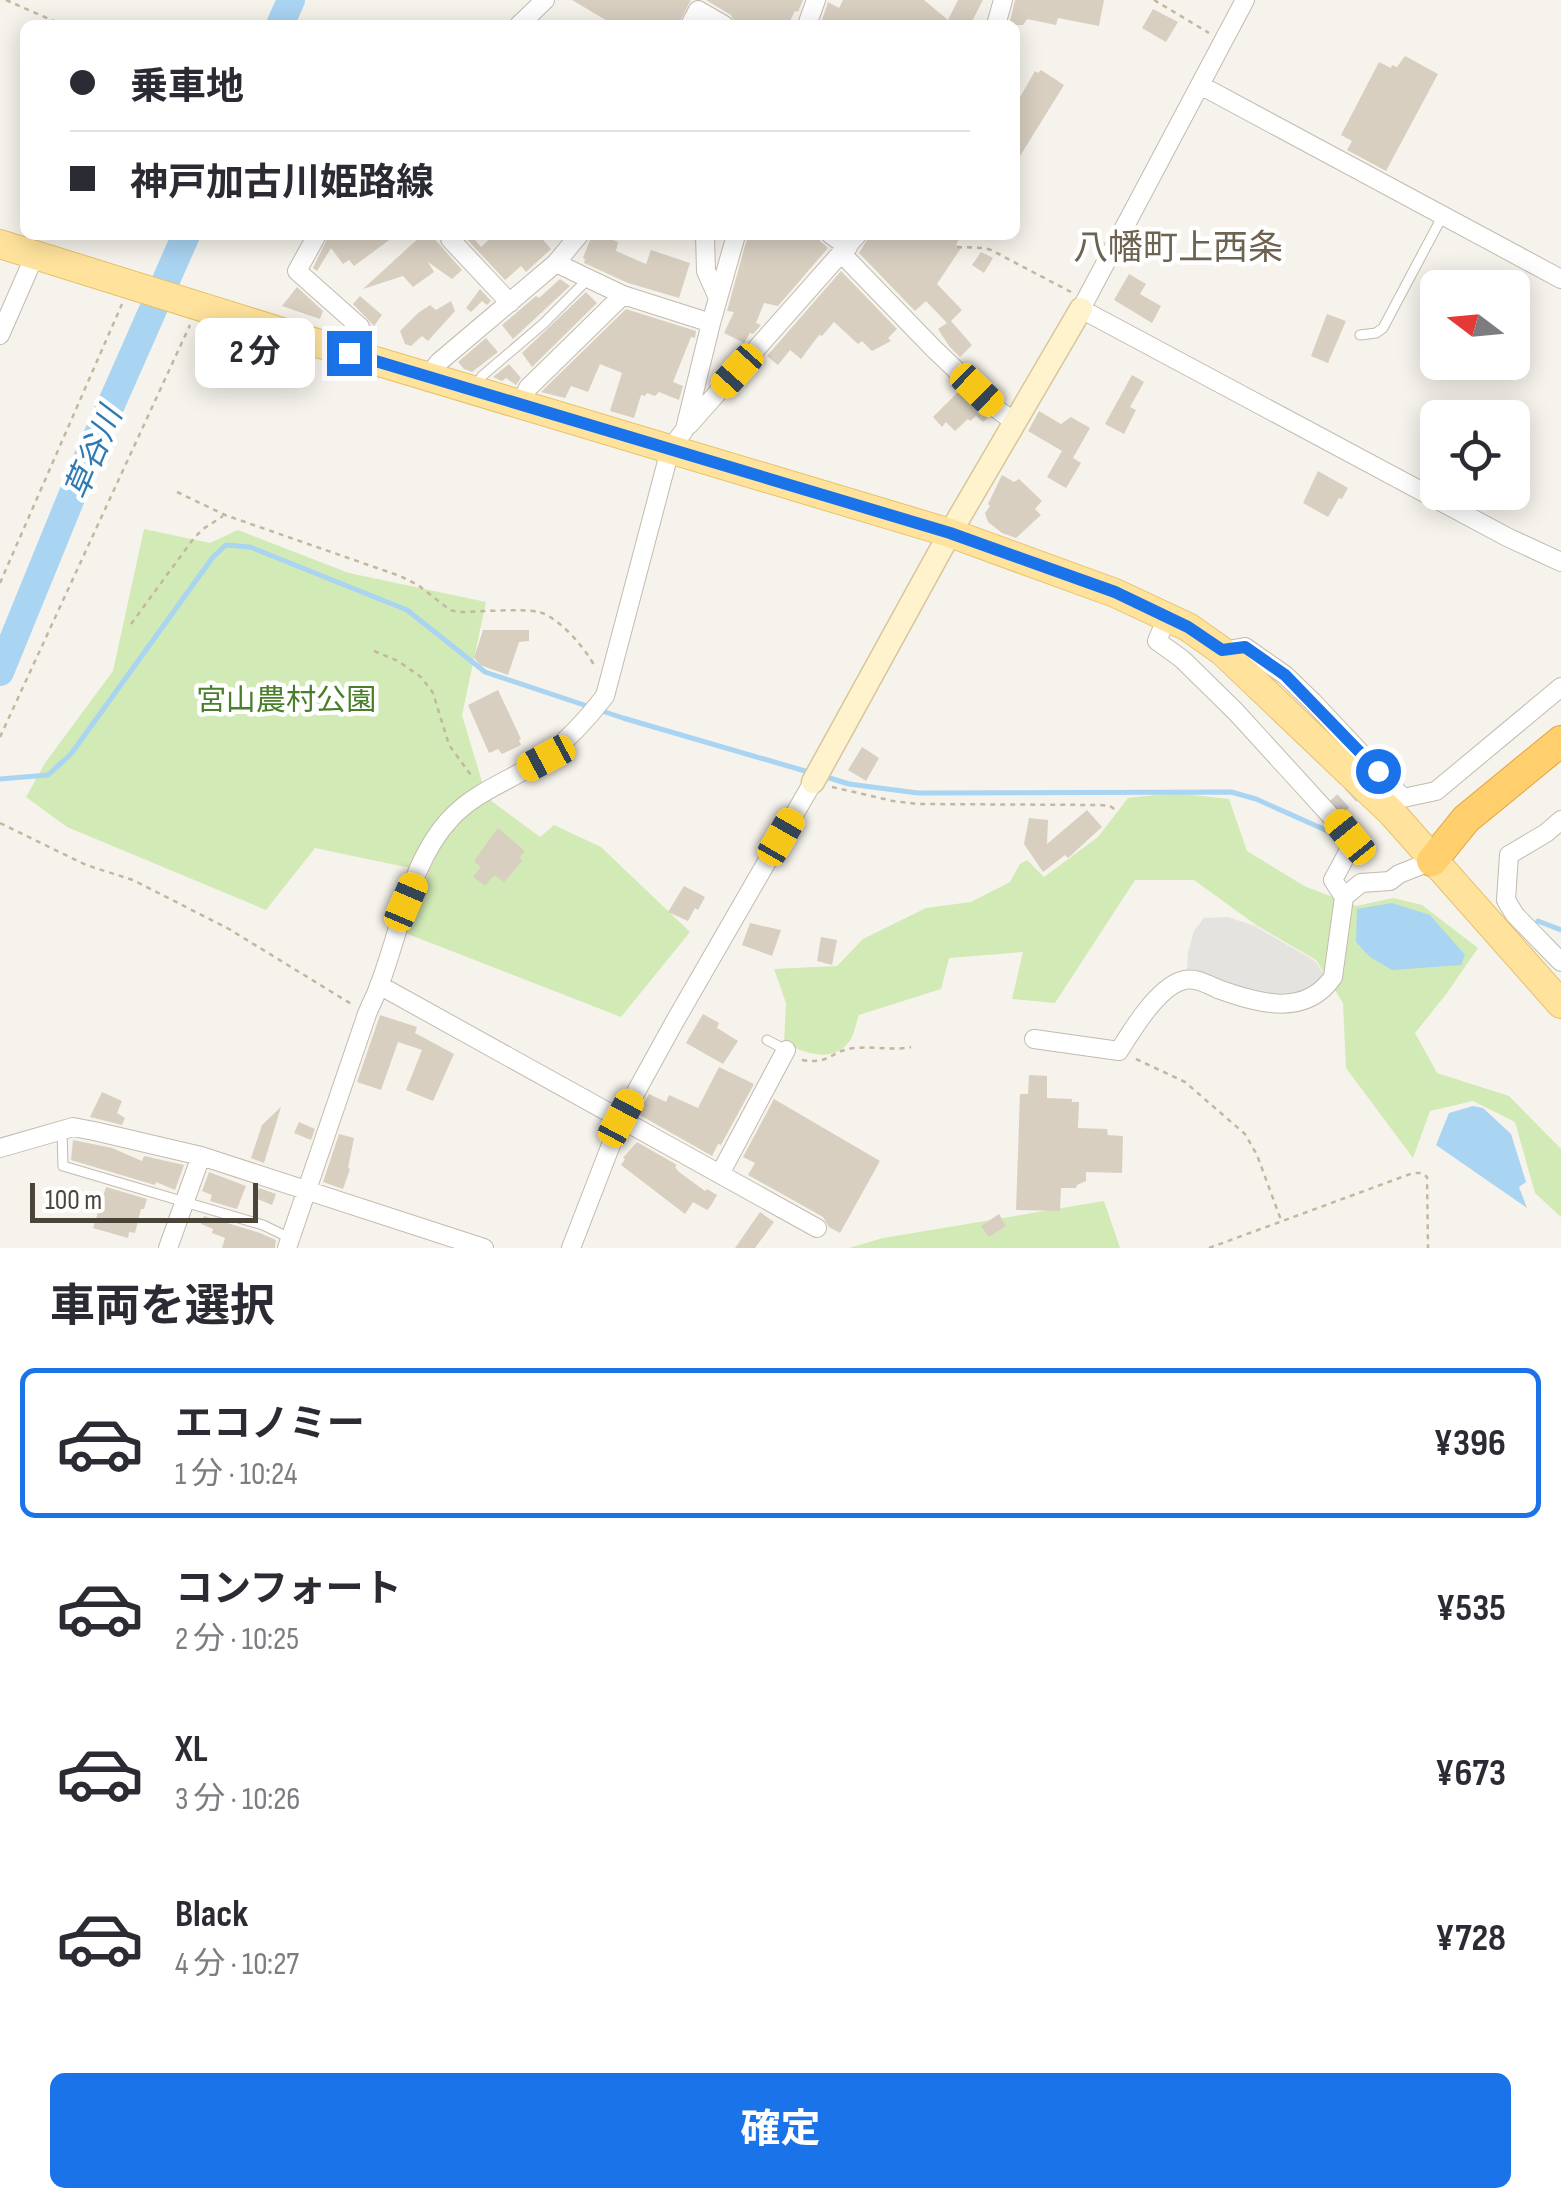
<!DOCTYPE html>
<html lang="ja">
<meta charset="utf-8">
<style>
:root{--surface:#fff;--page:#f7f7f7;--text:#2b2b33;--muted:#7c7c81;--line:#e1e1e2;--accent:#1a73e8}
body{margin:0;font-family:"Sofia Sans Condensed","Noto Sans JP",sans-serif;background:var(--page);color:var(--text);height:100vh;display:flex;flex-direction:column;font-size:38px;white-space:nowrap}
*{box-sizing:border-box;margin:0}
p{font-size:32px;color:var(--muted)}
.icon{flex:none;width:55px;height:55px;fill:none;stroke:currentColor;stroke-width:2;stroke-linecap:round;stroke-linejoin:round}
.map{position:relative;height:1248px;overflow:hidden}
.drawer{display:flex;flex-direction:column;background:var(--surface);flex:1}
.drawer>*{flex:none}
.top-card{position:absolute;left:20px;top:20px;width:1000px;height:220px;border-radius:15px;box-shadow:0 5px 25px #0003;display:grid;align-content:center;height:220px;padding:0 50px;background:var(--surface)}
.needle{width:65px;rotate:286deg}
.tools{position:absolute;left:1420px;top:270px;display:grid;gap:20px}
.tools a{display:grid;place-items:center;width:110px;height:110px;border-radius:15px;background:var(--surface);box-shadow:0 5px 25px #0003;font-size:50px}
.scale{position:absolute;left:30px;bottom:25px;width:228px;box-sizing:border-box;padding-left:10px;border:5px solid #4b4439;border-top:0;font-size:28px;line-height:35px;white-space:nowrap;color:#4b4439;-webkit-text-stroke:8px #fff;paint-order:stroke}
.end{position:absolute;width:45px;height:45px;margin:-22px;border:12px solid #1a73e8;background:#fff;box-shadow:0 0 0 5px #fff}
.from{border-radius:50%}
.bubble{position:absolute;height:70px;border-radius:15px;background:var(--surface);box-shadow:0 5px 25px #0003;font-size:32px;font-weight:700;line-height:70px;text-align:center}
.car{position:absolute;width:30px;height:60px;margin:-30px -15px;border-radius:12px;box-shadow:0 0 8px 2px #0007;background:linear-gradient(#f5c518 24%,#345 0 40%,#f5c518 0 76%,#345 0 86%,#f5c518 0)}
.top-card b{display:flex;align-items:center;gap:35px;height:95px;font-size:38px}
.top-card b+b{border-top:2px solid var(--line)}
.top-card i{width:25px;height:25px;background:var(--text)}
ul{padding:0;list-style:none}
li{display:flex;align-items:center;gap:30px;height:150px;margin:0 20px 15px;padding:0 30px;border:5px solid transparent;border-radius:15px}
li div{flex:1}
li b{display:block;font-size:38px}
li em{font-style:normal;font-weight:700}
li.on{border-color:var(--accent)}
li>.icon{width:90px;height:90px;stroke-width:1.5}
h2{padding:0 50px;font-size:45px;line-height:120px}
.primary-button{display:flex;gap:20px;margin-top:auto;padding:20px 50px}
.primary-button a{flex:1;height:115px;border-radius:15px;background:var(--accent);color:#fff;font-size:40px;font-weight:700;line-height:115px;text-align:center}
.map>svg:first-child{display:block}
.green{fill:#d2eab5}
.parking{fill:#e5e3e0}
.water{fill:#a9d4f2}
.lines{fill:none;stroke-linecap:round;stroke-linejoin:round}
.stream{stroke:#a9d4f2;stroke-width:5}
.river{stroke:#a9d4f2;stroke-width:28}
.building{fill:#d8cfc1}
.street-tunnel{stroke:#d4d0c8;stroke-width:18;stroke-dasharray:18 9;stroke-linecap:butt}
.lane-casing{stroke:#c2bbae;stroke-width:11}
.street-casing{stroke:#c2bbae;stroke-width:20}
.secondary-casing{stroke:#d6c79b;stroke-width:25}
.primary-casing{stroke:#e6c16a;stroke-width:30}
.highway-casing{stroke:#e0a43c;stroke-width:32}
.path{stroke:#c4b79f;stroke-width:2.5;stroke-dasharray:5 5;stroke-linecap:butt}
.lane{stroke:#fff;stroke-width:9}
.street{stroke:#fff;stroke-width:18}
.secondary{stroke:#fff3cd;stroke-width:22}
.primary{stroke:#ffe39c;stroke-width:28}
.highway{stroke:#ffcf6e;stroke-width:30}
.route{stroke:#1a73e8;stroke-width:12}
.labels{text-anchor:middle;stroke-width:9;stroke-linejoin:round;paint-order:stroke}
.park-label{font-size:30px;fill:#4a7f2a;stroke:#fff}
.water-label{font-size:32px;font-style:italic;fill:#2e7ab2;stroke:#fff}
.quarter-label{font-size:35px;fill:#6e6250;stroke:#fff}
</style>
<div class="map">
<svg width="1561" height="1248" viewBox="0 0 1561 1248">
<rect width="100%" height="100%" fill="#f6f3ec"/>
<path class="green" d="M144 529 210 543 238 530 349 573 486 602 462 715 483 785 439 823 429 871 442 840 459 819 485 796 540 837 554 825 601 847 690 932 621 1017 405 933 429 872 315 848 266 910 67 827 26 797 45 763 113 671Z
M1173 793 1229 799 1247 851 1304 886 1356 906 1393 898 1422 905 1478 948 1447 993 1415 1033 1437 1073 1509 1096 1561 1149V1217L1535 1193 1515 1122 1473 1101 1430 1111 1413 1158 1346 1068 1343 1003 1316 960 1256 925 1194 880H1135L1055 1003 1012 999 1023 952 949 958 941 989 859 1015C856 1022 855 1032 851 1039 835 1065 805 1053 784 1043L786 1003 774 969 837 966 863 939 926 908 971 902 1010 882 1020 864 1027 860 1044 877 1098 837 1128 798Z
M1104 1201 1120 1248H849L883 1238Z"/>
<path class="parking" d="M1228 917 1255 926 1315 961 1324 974 1319 987 1290 1001 1187 974 1188 952 1194 931 1204 918Z"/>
<path class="water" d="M1392 903 1430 915 1465 955 1461 965 1392 970 1370 957 1356 942 1357 909Z
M1473 1106 1483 1108 1511 1134 1526 1182 1519 1187 1527 1208 1436 1145 1449 1113Z"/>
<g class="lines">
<path class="stream" d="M823 776 849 784 918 793 1231 792 1256 799 1330 832
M0 779 48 775 71 754 213 557 226 545 250 547 407 610 485 672 623 718 812 773
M1538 921 1561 930"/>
<path class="river" d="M280 25 291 0
M0 672 87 459 186 235"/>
</g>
<path class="building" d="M572 0H691L678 25H614Z
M706 0H803L798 12 795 11 788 25H736L731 15Z
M843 0H924L948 20 958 0H983L970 25 821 23 828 2 839 8Z
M1015 0H1104L1099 26 1058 18 1056 25 1027 19 1023 25H1009Z
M1153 9 1178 22 1166 42 1142 28Z
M1405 56 1438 74 1386 171 1347 150 1352 141 1341 135 1379 62 1391 68 1392 65 1397 67Z
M1041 70 1064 85 1015 164V106L1035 71 1038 73Z
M329 235H396L354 266 349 260 343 264 331 248 317 271 313 268Z
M422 235H431L462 270 452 279 428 262 434 272 413 287 403 276 363 289Z
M471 235 481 247 494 235H539L551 249 526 272 521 266 505 280 464 236Z
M592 235H601L618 242 616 251 646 264 651 250 690 263 679 298 628 283 584 263 585 259 583 258Z
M748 235H819L820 241 828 248 778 306 764 303 756 323 761 325 753 334 750 333 744 343 724 333 734 312 727 311Z
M870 235H961L956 245 961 248 937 284 962 310 951 321 972 345 960 357 949 346 938 329 947 323 926 301 915 311 859 253Z
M981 252 993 258 984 273 972 265Z
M841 271 897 329 888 338 891 341 872 351 862 341 858 344 834 322 822 336 819 335 801 359 790 350 778 365 767 356Z
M1129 274 1146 284 1140 294 1161 306 1152 323 1114 300Z
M560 279 570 286 513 339 502 325 536 296 539 298Z
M297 287 323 311 320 319 282 306Z
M480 289 491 301 487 305 482 301 471 312 466 308Z
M586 292 597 303 532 367 522 353Z
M360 296 382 315 374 326 353 304Z
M451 301 455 311 428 341 422 336 411 346 405 344 400 331 418 313 430 305 436 310Z
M626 309 696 331 695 338 691 337 673 382 683 386 679 400 659 392 655 396 647 393 645 396 641 395 634 418 610 411 622 373 600 364 588 392 571 386 565 398 541 392Z
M1327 314 1346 321 1328 363 1311 356Z
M486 338 498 352 472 372 464 369 458 362Z
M509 364 521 378 516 385 506 378 502 381 493 377Z
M1132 375 1144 382 1130 407 1136 410 1124 434 1105 424Z
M958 392 962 393 988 418 983 422 976 416 970 421 968 419 955 431 946 422 942 427 933 417Z
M1039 411 1061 424 1071 417 1090 428 1073 458 1081 463 1066 488 1047 477 1062 451 1028 431Z
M1318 471 1348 488 1342 499 1339 498 1328 517 1303 503Z
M1002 475 1014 482 1019 479 1042 501 1035 509 1041 515 1016 538 1002 533 988 522 985 513 990 506 988 504Z
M483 630H529V641L519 642 508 675 480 665 474 658Z
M498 690 521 739 519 740 521 745 502 754 498 749 489 753 468 705Z
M862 747 879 758 866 781 848 770Z
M1087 810 1102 827 1068 858 1065 855 1043 872 1024 844 1029 818 1048 820 1047 844Z
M498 828 525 851 519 858 523 860 504 882 494 875 485 886 473 877 481 867 474 861Z
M684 886 705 897 698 910 695 908 688 921 668 912Z
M750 923 781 930 772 956 742 945Z
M821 937 837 940 832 965 817 961Z
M703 1014 719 1023 717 1028 738 1041 723 1064 686 1043Z
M380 1015 417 1027 415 1033 454 1054 433 1101 406 1090 422 1050 398 1042 381 1090 357 1082Z
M719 1067 754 1084 721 1145 718 1144 712 1156 638 1114 649 1094 666 1102 669 1095 698 1108Z
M1029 1075 1047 1076V1098L1072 1099V1102H1079L1078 1128 1107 1129 1108 1135 1123 1136 1122 1173 1086 1172V1181L1077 1185 1076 1188H1061L1060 1211 1016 1210 1020 1094H1028Z
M102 1092 122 1101 117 1113 125 1118 122 1125 90 1117Z
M774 1099 880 1161 840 1233 829 1227 823 1217 748 1175 755 1163 743 1157Z
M281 1107 264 1163 251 1158 262 1125Z
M299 1122 315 1129 311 1140 294 1133Z
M339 1134 354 1138 348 1168 350 1169 343 1189 323 1182Z
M73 1140 112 1148 142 1161 144 1156 184 1165 175 1190 156 1182 155 1185 71 1160Z
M637 1142 677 1165 675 1167 679 1172 705 1191 707 1189 717 1195 710 1207 707 1210 693 1202 685 1214 621 1165 625 1159 623 1158Z
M209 1172 246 1186 237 1209 210 1201 212 1195 202 1191Z
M106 1187 147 1199 144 1209H141L135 1233 129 1232 128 1238 93 1228Z
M259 1188 276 1194 272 1205 255 1198Z
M760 1212 774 1222 755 1248H735Z
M999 1214 1006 1226 989 1237 981 1226Z
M204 1216 260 1233 276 1240 275 1248H222L225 1238 212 1233 213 1229 201 1224Z"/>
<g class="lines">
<path class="street-tunnel" d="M1330 813 1367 780"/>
<g class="lane-casing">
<path id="lane" d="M1360 335 1376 333 1383 328 1443 215
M475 388 482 376 543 324 589 278
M767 1040 786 1050
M62 1130 63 1166 263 1225 290 1238"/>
</g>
<g class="street-casing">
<path id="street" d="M1245 0 1081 309 1507 537 1561 562
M519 25 545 0
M690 25 698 10 724 25
M807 25 816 0
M996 25 1003 0
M1200 85 1561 279
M317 235 297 271 360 327 349 353
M705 235 706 271 718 298
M831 235 848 247
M450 239 510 303
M842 254 934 349 998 410 1016 423
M556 263 623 295 711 323
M0 335 35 255
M427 377 439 362 556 263 579 235
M520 404 528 388 623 295
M689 425 857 235
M1222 651 1245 647 1285 675 1313 702 1403 798 1436 791 1561 687
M1561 820 1546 833 1509 855 1506 900 1515 915 1561 962
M1344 897 1361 883 1390 881 1399 874 1432 861
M379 985 817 1228
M1034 1039 1119 1051C1132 1030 1157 989 1181 981 1193 976 1207 984 1218 989 1257 1003 1305 1018 1333 977L1344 897 1333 880 1348 852 1350 837 1236 712 1182 659 1157 641 1167 617
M0 1148 73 1127 94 1131 201 1156 484 1248
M720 1174 786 1050
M168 1248 201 1156
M287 1248 367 1014C371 1004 376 995 379 986 400 932 410 861 451 818 478 789 516 779 547 756 569 739 588 718 605 696L670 450 685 429 711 323 736 235
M571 1248 621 1119 675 1021 813 782"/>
</g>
<g class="secondary-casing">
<path id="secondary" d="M813 782 950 533 1081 309"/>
</g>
<g class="primary-casing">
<path id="primary" d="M0 244 349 353 950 533 1115 593 1188 627 1222 651 1392 813 1561 1004"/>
</g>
<g class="highway-casing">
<path id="highway" d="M1432 861 1466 819 1561 741"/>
</g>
<path class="path" d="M6 0 63 25
M1154 0 1209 33
M957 247 984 248 991 250 1071 292
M177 492 225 515 400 576 418 585 450 610 459 612C480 612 520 608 539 612 559 617 586 649 595 667
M0 583 122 304
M131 624 194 538 203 529 223 516
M374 651 398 661 421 677 433 693 449 745 473 778
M0 737 190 325
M832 787 893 801 918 804 1100 805 1110 806 1117 811
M0 823 86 865 133 880 229 929 353 1005
M1136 1059 1185 1082 1245 1134 1257 1155 1281 1220
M802 1060C831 1065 831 1050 855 1048 874 1046 893 1051 911 1047
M1209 1248 1413 1173H1422L1427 1177 1428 1248"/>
<use href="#lane" class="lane"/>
<use href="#street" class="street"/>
<use href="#secondary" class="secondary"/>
<use href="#primary" class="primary"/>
<use href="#highway" class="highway"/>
</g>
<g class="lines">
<path class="route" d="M349 353 950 533 1115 592 1188 627 1222 650 1245 647 1285 675 1378 771"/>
</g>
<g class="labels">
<g class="park-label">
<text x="286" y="710">宮山農村公園</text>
</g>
<g class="water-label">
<text transform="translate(93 453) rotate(-67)" y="11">草谷川</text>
</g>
<g class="quarter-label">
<text x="1178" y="259">八幡町上西条</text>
</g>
</g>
</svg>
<div class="tools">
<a><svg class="needle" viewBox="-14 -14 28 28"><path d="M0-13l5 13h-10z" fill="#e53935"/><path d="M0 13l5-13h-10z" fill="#7c7c81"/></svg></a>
<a><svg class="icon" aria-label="locate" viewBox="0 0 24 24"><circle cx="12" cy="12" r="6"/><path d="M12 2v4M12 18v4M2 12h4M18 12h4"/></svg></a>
</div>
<div class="scale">100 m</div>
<i class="end from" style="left:1378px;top:771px"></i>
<i class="end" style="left:349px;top:353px"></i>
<div class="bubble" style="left:195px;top:318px;width:120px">2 分</div>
<i class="car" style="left:737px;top:371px;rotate:222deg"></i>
<i class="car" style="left:977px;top:390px;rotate:134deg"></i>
<i class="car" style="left:546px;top:758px;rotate:242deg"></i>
<i class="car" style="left:781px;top:837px;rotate:30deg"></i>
<i class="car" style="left:1350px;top:837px;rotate:321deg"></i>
<i class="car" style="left:406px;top:902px;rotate:23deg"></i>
<i class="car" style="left:621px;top:1118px;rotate:28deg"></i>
<div class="top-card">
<b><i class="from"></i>乗車地</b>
<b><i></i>神戸加古川姫路線</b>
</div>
</div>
<section class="drawer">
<h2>車両を選択</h2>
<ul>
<li class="on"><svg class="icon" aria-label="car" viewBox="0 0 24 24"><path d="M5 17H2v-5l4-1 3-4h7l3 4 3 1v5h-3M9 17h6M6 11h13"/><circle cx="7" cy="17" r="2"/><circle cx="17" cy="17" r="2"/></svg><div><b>エコノミー</b><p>1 分 · 10:24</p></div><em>¥396</em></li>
<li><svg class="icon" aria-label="car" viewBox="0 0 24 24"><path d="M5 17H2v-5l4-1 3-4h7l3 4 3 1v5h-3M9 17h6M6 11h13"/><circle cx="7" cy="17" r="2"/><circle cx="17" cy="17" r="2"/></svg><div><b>コンフォート</b><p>2 分 · 10:25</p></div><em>¥535</em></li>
<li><svg class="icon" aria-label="car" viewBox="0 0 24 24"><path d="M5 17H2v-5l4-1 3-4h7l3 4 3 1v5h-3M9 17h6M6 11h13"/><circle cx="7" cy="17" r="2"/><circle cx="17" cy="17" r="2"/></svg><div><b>XL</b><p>3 分 · 10:26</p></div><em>¥673</em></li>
<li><svg class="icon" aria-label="car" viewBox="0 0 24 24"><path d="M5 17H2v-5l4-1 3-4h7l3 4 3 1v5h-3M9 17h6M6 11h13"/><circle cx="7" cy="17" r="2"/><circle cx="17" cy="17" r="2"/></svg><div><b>Black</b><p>4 分 · 10:27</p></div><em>¥728</em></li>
</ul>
<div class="primary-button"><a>確定</a></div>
</section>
